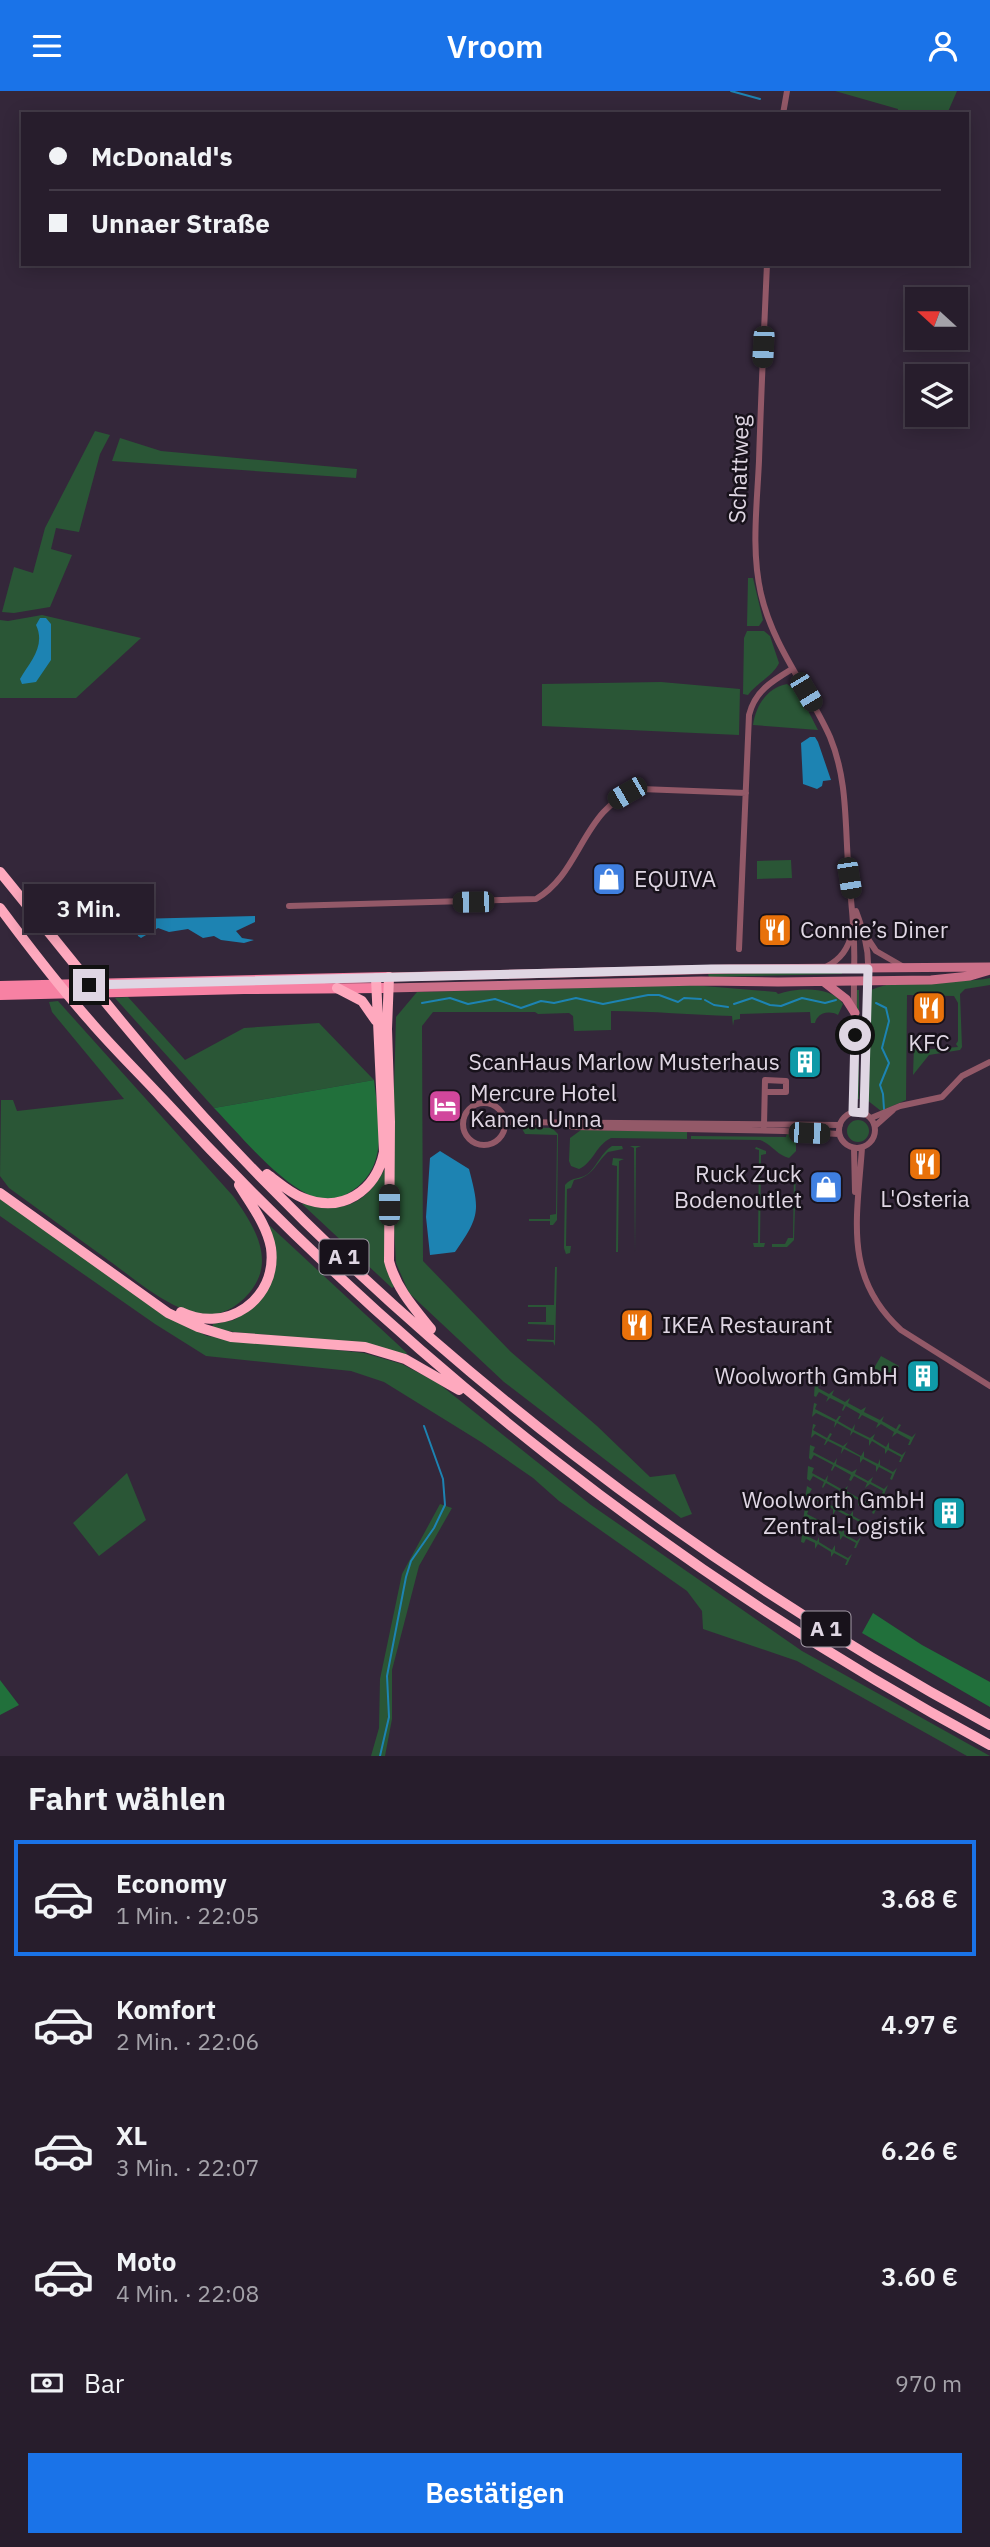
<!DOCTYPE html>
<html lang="de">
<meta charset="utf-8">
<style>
:root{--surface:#271d2c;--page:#332a38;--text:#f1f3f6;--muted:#a4a2a9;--line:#433b48;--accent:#1a73e8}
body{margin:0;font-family:"IBM Plex Sans",sans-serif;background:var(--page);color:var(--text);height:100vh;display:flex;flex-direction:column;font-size:26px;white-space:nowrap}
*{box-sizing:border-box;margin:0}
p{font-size:23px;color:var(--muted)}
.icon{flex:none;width:38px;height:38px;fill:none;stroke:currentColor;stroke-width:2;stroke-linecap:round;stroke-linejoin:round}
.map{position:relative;height:1665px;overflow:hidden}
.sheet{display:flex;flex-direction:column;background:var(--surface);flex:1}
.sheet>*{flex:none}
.top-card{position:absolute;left:21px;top:21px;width:948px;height:154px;border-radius:0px;box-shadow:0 4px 18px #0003,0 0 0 2px var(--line);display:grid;align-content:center;height:154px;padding:0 28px;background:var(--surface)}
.needle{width:46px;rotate:291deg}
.controls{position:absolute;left:905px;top:196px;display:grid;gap:14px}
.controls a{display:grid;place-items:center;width:63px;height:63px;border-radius:0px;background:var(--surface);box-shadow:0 4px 18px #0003,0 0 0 2px var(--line);font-size:35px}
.end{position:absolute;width:32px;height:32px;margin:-16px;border:9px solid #dfd6e3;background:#111;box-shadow:0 0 0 4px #111}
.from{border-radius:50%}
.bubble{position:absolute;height:49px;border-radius:0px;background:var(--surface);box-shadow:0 4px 18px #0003,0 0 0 2px var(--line);font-size:23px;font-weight:600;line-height:49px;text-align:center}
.car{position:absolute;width:21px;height:42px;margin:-21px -10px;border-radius:9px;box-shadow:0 0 5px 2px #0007;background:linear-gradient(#222 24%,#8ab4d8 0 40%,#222 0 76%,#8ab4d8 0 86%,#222 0)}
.top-card b{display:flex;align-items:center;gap:24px;height:66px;font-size:26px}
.top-card b+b{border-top:2px solid var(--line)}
.top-card i{width:18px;height:18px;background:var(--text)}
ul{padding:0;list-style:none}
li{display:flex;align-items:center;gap:21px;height:116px;margin:0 14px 10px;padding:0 14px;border:4px solid transparent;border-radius:0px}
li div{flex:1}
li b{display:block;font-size:26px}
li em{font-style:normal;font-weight:600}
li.on{border-color:var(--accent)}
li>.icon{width:63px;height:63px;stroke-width:1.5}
h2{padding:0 28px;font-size:32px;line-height:84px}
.pay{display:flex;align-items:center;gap:18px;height:77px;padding:0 28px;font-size:26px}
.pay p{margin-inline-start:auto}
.cta{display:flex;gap:14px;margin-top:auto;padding:14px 28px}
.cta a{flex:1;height:80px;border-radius:0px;background:var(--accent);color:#fff;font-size:28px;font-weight:600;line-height:80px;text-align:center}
header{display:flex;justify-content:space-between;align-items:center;height:91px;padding:0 28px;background:var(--accent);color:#fff;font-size:32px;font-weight:600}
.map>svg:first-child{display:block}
.green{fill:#2a5636}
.forest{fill:#21703b}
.water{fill:#1d83b2}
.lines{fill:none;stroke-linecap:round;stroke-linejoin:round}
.stream{stroke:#1d83b2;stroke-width:2}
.minor{stroke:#935968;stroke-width:6}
.secondary{stroke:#cb7089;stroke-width:9}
.primary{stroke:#f781a3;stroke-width:10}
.motorway{stroke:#fea9be;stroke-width:10}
.route{stroke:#dfd6e3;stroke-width:9}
.labels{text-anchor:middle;stroke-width:5;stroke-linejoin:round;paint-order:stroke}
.shield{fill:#18121b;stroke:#a39ba7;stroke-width:2}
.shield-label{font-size:21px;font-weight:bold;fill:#dfd6e3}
.street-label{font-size:23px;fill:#dfd6e3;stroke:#18121b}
.poi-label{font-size:23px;fill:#dfd6e3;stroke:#18121b;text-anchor:start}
</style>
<header><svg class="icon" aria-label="menu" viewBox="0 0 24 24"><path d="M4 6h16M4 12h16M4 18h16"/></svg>Vroom<svg class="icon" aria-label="person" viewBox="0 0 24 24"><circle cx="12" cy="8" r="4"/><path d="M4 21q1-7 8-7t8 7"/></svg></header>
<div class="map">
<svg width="990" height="1665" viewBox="0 0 990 1665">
<rect width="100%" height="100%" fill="#34273a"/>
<path class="green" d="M835 0H957L947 23H897L898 18Z
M95 340 110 344 100 363 79 441 56 437 51 458 72 464 50 516 14 522 2 521 14 476 33 482 45 437Z
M120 347 161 360 357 378 356 387 112 370Z
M748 487H753L763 529 759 535H747Z
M42 524 141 547 76 607H0V529L8 530Z
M747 540H764L770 545 779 572C774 584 757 592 748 604L743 603 744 547Z
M661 591 740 598 739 644 542 635V593Z
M787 593 799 602 818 639 753 634C756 614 767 597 787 593Z
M791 769 792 787 757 788V770Z
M842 880V883L709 886 708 883Z
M990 887V894L965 898 960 903 962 956 960 959 929 964 913 984 914 955 920 959 958 956 956 953 958 950V912L954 905 907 904 906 1009 881 1020 867 1009 871 899C901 885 954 894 990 887Z
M692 894 776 901 778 903C795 897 832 894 843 913L838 924C829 919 817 922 815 932H811L810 921 740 923V928L734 929 733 935 732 925C692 924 653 920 611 920V939L574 940 573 925 569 922 538 923 535 921H433L422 935 423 1170 511 1261 597 1335 650 1386 675 1383 692 1423 681 1427 504 1291 409 1202 396 1172 393 1119 394 997 396 926 417 901Z
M856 899H859V1008H856Z
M128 906 185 969 244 937 319 932 374 989 214 1017 115 907Z
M58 910 233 1105C250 1129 273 1162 256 1192 246 1210 226 1225 205 1224 171 1221 131 1185 104 1166 72 1143 41 1120 9 1097L0 1085 1 1009H13L17 1020 124 1008 52 921 49 911Z
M847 1040a11 11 0 1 1 22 0a11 11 0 1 1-22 0Z
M521 1036 552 1037 558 1043 557 1129 553 1134H550V1130H529V1128H550V1124L556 1123 557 1044 525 1043Z
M581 1039 687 1040V1048L611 1047C596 1054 593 1072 579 1078L571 1075 569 1070 570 1047Z
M787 1042 792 1043 796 1049V1060L789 1067C778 1065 771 1053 760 1049L691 1048V1045L786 1046Z
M612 1055H622L623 1058 608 1061C595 1073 593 1086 574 1089L571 1097 567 1098 566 1155H571L570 1162 566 1163 564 1157 565 1094C572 1085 582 1089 590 1081 598 1073 601 1062 612 1055Z
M630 1055H641L636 1057 635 1161 634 1057Z
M756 1056 766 1060V1063L761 1064 760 1152H765L764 1156H754L753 1152H758L759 1059 755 1058Z
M613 1067 624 1068 619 1070 618 1161H616L617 1075 612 1074Z
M384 1079H387L395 1195 392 1197 302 1113C311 1112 321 1115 330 1116 356 1118 373 1100 384 1079Z
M794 1080H796L794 1149 787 1156H772V1153H785L788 1147H793Z
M0 1107 164 1224 207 1245 364 1262 402 1273 438 1292 591 1414 802 1560 990 1665H967L797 1570 703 1538 702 1520 687 1500 559 1410 533 1387 481 1351 384 1291 351 1280 206 1265 155 1233 0 1125Z
M270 1135 407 1262 405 1264 291 1246 234 1241 212 1237 213 1233 234 1229 253 1214 268 1193V1138Z
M555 1176H557L555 1255 553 1251 527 1250V1248L554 1249V1234L528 1233V1231H546V1216H528V1214H554Z
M881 1265 899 1275 892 1287 874 1277Z
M815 1290 820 1292 818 1297 829 1303 834 1299 832 1304 845 1311 850 1307 848 1312 861 1319 866 1316 864 1321 880 1329 884 1325 882 1330 896 1338 899 1333 901 1334 898 1339 912 1346 916 1342 910 1354H908L910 1349 897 1342 892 1346 894 1341 881 1333 876 1337 878 1332 862 1324 859 1328H858L860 1323 846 1315 843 1320 842 1319 844 1314 830 1307 826 1311 828 1306 819 1301 816 1306 814 1305Z
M814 1312 817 1313 815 1318 836 1329 839 1325H841L838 1330 852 1338 855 1333 854 1339 870 1347 875 1343 873 1348 886 1356 889 1351V1357L902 1364 906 1360 901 1371H899L901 1366 888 1359 885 1363V1358L872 1350 869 1355V1349L853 1341 850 1345 851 1340 837 1332 834 1337 835 1331 816 1322 812 1326Z
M813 1333 816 1334 813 1339 827 1347 830 1342 832 1343 829 1348 843 1355 848 1351 845 1356 861 1365 864 1360V1366L878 1373 880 1368V1374L893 1381 897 1377 892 1389 890 1388 892 1383 879 1376 876 1381V1375L863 1368 860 1372V1366L844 1358 841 1363 842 1357 828 1350 825 1354H824L826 1349 815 1343 811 1347Z
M810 1354 815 1356 813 1361 834 1372 837 1367 836 1373 852 1381 857 1378 855 1383 868 1390 873 1386 871 1391 884 1398 888 1394 883 1406 881 1405 883 1400 870 1393 865 1397 867 1392 854 1385 851 1390 849 1389 851 1384 835 1375 832 1380 831 1379 833 1374 814 1364 811 1369 809 1367Z
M808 1375 814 1377 812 1382 825 1389 828 1384 827 1390 843 1399 848 1395 846 1400 859 1407 864 1403 862 1408 875 1415 879 1411 874 1423 872 1422 874 1417 861 1410 858 1415V1409L845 1402 840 1406 842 1401 826 1392 823 1397 822 1396 824 1391 813 1385 810 1390 807 1388Z
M127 1382 146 1429 99 1465 73 1432Z
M807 1395 812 1398 809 1403 816 1406 819 1402 818 1407 834 1416 837 1411V1417L850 1424 853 1420V1425L866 1432 870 1429 865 1440H863L865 1434 852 1427 849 1432V1426L836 1419 833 1424V1418L812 1407 810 1406 807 1410 805 1409Z
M440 1413 452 1417 419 1475 392 1579V1628L385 1665H371L379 1637 380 1588 402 1483Z
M805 1416 809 1418 807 1423 826 1433 828 1428V1434L842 1441 844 1437V1443L857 1450 861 1446 856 1457H854L856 1452 843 1445 840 1449V1443L827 1436 824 1441V1435L808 1427 805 1431 803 1430Z
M803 1437 807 1439 805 1444 817 1450 819 1446V1451L832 1459 835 1454V1460L848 1467 852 1463 847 1474H845L847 1469 834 1462 831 1466V1461L818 1453 815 1458V1452L806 1448 804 1452 801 1451Z"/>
<path class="forest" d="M374 989C379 1033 391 1080 345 1104 336 1109 319 1109 309 1104 274 1086 241 1045 214 1017Z
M873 1522 922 1554 990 1591V1616L862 1542Z
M0 1589 19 1614 0 1624Z"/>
<path class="water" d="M40 527H46L51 533V569L36 591 22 593 20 588C30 571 46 555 36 534Z
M810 646H815L818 651 831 689 823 690 822 695 817 698 803 693 801 652Z
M255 825V831L236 840 242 847 254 849 244 852 221 849 214 845 203 847 188 838 169 841 158 837 141 847 138 845 135 828Z
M440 1060 469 1078C480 1120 480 1125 455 1161L430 1164 426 1126 430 1067Z"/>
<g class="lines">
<path class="stream" d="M731 0 760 8
M705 909 714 914 728 916
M422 912 450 907 468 913 495 908 521 917 541 910 554 912 576 907 603 913 648 904H659L678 911 684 907 701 908
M876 912 886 917 889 930 882 957 889 972 880 994 883 1003 884 1018
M734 913 752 907 770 914 781 915 802 907 825 912 836 909
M380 1665 389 1626 387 1585 406 1486 411 1470 434 1437 445 1414 443 1388 424 1335"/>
<path class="minor" d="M783 23 787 0
M767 173C764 239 761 305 759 370 757 414 751 460 761 503 773 556 808 597 830 646 847 687 845 729 848 772 850 807 856 842 854 878
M289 815 536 808C583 781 582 714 641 698L746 702
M856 820C863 839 869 857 868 878
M868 848 876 860 902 875
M739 858 749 624C755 600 772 590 792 578
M826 876C841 868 848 858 852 842
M463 1033a21 21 0 1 1 42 0a21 21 0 1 1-42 0Z
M839 1039a18 18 0 1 1 36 0a18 18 0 1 1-36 0Z
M853 1021 854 890
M864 1022 867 889
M871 1027 900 1015 942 1006 962 985 990 971
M505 1031 840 1034
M565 1033 573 1036 784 1040 839 1043
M764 1035 765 989 786 990V1001H765
M875 1035 893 1019
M854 1057 855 1101
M862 1057C857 1128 843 1186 901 1239L990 1295"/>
<path class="secondary" d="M389 886 729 878 990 876
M824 891 846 908 855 922
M388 897 701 890 778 891 931 889 970 885 990 879"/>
<path class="primary" d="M0 895 389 886
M0 904 244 898 384 897"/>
<path class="motorway" d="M0 781C67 863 132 947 203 1025 427 1270 699 1476 990 1634
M0 817C29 856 58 894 90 930 113 957 138 981 162 1007 400 1266 680 1487 990 1654
M389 886 387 938 390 1031 389 1170C396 1197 414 1217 431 1238
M337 897 362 910 376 930
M267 1083C278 1091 290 1102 303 1107 342 1123 376 1100 384 1061L376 887
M0 1102 168 1222 198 1236 231 1246 365 1256 405 1268 459 1299
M181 1221C226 1243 278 1209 271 1157 267 1134 251 1114 239 1094"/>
</g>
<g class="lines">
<path class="route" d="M89 894 711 878H868L864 1022 853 1021 855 944"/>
</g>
<defs>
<g id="shop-square" transform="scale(1.75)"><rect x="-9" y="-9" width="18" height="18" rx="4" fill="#3f7fe0" stroke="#18121b"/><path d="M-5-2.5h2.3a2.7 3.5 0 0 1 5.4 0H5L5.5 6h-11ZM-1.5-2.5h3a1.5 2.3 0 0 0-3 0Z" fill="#fff"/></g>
<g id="restaurant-square" transform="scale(1.75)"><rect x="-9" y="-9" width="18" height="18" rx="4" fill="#e8710a" stroke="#18121b"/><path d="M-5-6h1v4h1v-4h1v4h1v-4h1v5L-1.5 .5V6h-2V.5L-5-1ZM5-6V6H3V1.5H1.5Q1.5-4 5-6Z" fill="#fff"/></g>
<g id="building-square" transform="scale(1.75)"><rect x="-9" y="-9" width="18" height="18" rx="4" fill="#0f9aa8" stroke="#18121b"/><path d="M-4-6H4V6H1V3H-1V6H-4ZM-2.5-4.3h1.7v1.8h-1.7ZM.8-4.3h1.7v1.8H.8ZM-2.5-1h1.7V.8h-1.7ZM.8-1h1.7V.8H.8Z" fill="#fff"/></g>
<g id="hotel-square" transform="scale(1.75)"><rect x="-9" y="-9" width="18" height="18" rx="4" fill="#d1479c" stroke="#18121b"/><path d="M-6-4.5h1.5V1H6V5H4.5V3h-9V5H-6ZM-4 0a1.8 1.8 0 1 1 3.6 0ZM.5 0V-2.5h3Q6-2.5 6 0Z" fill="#fff"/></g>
</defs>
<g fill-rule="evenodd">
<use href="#shop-square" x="609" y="788"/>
<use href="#restaurant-square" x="775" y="839"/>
<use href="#restaurant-square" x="929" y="917"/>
<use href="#building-square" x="805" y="971"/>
<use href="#hotel-square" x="445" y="1015"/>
<use href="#restaurant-square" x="925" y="1073"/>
<use href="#shop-square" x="826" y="1096"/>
<use href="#restaurant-square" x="637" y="1234"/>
<use href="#building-square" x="923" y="1285"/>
<use href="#building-square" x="949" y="1422"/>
</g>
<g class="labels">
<g class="shield">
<rect x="319.5" y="1148.5" width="49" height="35" rx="5"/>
<rect x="801.5" y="1520.5" width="49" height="35" rx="5"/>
</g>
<g class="shield-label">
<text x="344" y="1173">A 1</text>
<text x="826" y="1545">A 1</text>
</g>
<g class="street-label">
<text transform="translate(739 378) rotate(-88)" y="8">Schattweg</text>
</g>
<g class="poi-label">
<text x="634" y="796">EQUIVA</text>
<text x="800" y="847">Connie’s Diner</text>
<text x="929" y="960" text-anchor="middle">KFC</text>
<text x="780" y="979" text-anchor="end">ScanHaus Marlow Musterhaus</text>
<text x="470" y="1010">Mercure Hotel<tspan x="470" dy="26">Kamen Unna</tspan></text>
<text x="802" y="1091" text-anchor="end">Ruck Zuck<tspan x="802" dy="26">Bodenoutlet</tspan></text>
<text x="925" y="1116" text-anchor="middle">L'Osteria</text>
<text x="662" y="1242">IKEA Restaurant</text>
<text x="898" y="1293" text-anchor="end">Woolworth GmbH</text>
<text x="925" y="1417" text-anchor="end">Woolworth GmbH<tspan x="925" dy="26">Zentral-Logistik</tspan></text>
</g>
</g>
</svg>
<div class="controls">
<a><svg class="needle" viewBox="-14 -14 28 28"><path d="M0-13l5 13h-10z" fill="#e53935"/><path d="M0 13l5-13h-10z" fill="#a4a2a9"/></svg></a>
<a><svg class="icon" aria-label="layers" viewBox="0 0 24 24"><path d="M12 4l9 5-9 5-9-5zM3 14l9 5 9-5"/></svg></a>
</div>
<i class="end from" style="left:855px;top:944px"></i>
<i class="end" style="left:89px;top:894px"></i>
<div class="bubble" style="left:24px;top:793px;width:130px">3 Min.</div>
<i class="car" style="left:763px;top:256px;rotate:183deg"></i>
<i class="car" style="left:806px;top:601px;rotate:149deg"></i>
<i class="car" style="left:627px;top:702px;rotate:240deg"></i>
<i class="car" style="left:849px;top:787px;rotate:171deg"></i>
<i class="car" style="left:473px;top:811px;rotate:269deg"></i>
<i class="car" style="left:809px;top:1042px;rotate:92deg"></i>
<i class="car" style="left:389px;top:1114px;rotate:0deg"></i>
<div class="top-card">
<b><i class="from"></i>McDonald's</b>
<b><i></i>Unnaer Straße</b>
</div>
</div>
<section class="sheet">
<h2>Fahrt wählen</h2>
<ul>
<li class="on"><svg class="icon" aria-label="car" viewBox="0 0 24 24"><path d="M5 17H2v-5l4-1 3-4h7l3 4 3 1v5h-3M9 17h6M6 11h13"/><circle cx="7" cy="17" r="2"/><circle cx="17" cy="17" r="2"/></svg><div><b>Economy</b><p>1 Min. · 22:05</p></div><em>3.68 €</em></li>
<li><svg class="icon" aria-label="car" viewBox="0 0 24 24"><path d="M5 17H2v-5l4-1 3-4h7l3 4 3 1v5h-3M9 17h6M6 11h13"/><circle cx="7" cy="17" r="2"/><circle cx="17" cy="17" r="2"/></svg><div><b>Komfort</b><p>2 Min. · 22:06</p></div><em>4.97 €</em></li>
<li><svg class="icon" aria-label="car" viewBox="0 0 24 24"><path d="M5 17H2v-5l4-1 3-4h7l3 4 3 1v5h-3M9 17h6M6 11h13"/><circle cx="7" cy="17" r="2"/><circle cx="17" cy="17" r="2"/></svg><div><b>XL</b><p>3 Min. · 22:07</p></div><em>6.26 €</em></li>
<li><svg class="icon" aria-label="car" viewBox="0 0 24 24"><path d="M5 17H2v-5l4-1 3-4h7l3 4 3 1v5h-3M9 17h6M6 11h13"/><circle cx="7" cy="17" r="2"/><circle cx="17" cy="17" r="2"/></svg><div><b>Moto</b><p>4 Min. · 22:08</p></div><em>3.60 €</em></li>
</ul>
<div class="pay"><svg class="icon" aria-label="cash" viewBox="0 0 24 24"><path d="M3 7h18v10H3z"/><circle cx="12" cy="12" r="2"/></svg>Bar<p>970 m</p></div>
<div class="cta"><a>Bestätigen</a></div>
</section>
